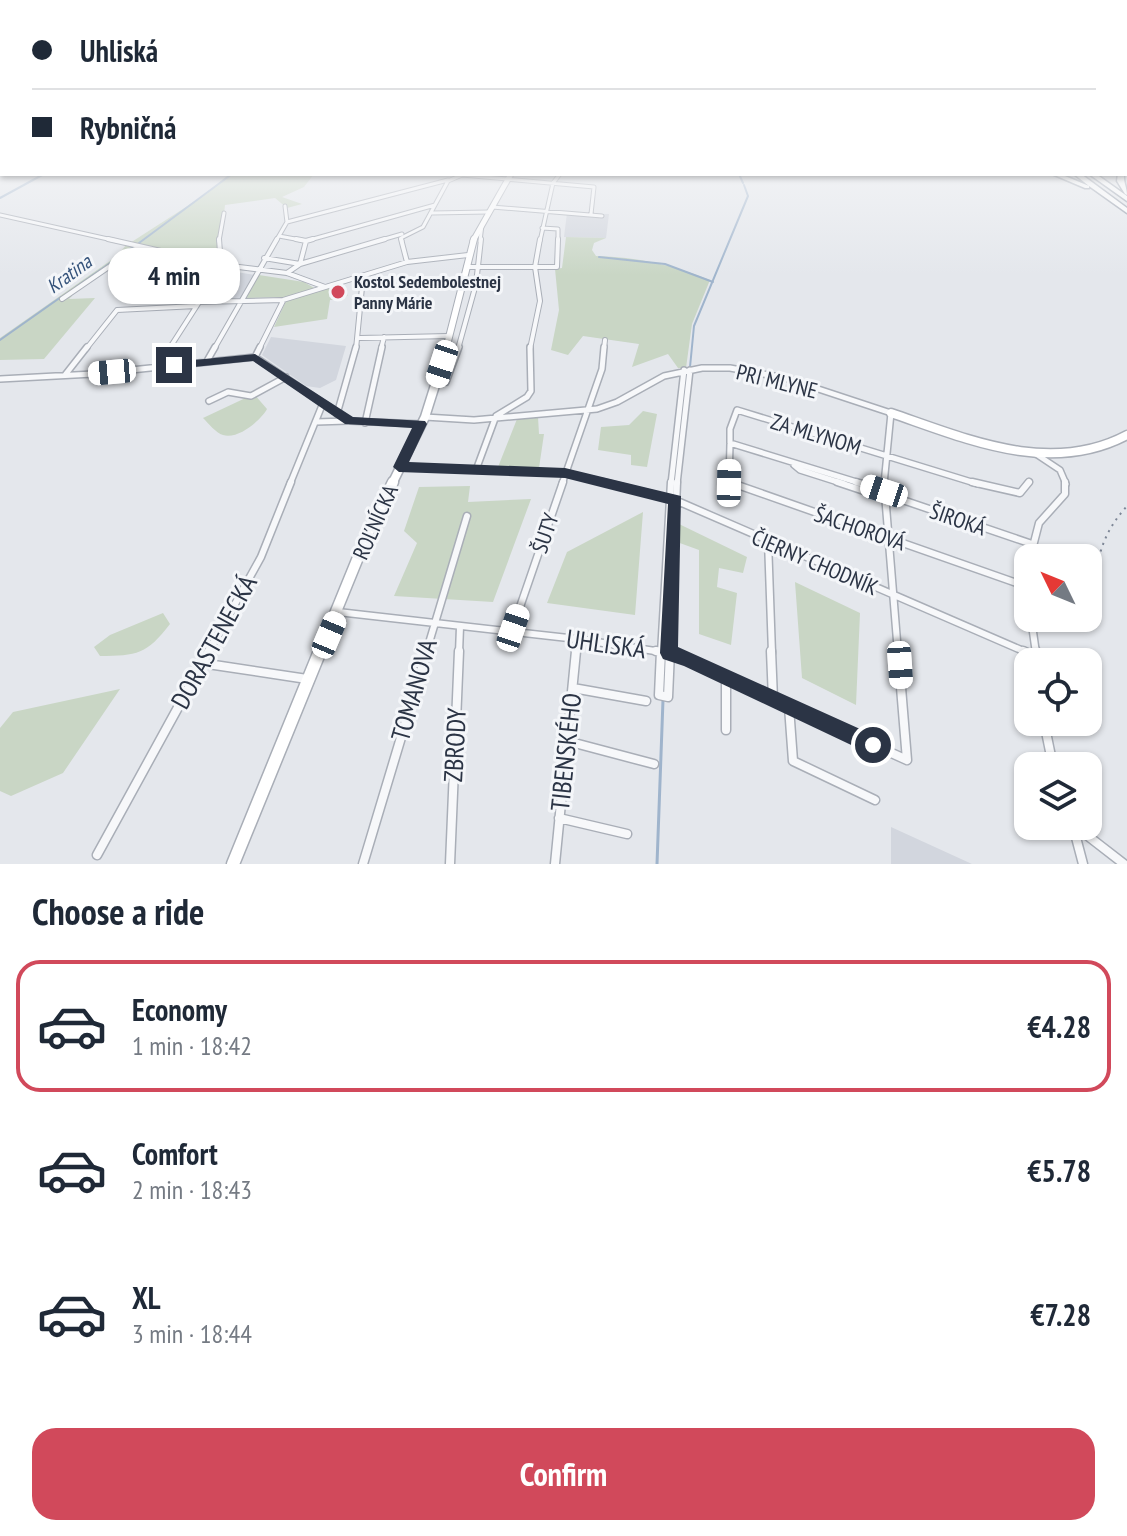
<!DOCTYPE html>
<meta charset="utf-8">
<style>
:root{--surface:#fff;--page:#f2f2f3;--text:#1f2937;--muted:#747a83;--line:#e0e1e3;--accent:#d1495b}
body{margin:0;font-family:"PT Sans Narrow",sans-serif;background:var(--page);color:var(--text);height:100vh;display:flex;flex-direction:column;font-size:30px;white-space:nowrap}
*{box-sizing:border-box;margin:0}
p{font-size:26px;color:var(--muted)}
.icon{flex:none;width:44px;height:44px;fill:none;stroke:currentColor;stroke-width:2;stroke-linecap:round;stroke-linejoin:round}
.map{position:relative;height:864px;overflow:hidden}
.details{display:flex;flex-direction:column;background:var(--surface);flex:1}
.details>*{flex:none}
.guide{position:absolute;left:0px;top:0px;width:1128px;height:176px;box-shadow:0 2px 6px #0004;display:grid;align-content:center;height:176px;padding:0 32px;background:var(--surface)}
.needle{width:52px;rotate:313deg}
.controls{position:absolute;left:1014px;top:544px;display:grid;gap:16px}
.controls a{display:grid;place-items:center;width:88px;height:88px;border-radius:16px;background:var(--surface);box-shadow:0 2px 6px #0004;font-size:40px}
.end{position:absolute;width:36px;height:36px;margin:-18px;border:10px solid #2b3445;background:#fff;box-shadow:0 0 0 4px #fff}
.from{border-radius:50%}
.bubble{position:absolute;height:56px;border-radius:24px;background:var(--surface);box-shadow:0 2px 6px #0004;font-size:26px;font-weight:600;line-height:56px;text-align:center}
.car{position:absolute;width:24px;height:48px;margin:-24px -12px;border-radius:10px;box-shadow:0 0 6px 2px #0007;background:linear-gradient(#fff 24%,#345 0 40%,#fff 0 76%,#345 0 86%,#fff 0)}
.guide b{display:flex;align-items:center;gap:28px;height:76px;font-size:30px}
.guide b+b{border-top:2px solid var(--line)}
.guide i{width:20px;height:20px;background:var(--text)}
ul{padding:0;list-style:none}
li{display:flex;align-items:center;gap:24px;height:132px;margin:0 16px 12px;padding:0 16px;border:4px solid transparent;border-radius:24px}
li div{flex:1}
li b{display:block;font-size:30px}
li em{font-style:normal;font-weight:600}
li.active{border-color:var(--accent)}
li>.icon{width:72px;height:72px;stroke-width:1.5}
h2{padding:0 32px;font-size:36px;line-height:96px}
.cta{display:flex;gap:16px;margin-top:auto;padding:16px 32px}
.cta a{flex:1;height:92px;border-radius:24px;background:var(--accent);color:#fff;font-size:32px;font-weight:600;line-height:92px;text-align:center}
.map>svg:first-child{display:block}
.built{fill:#d2d6de}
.green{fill:#c9d6c5}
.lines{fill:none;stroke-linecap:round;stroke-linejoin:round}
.stream-far1{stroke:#9fb4cc;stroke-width:2}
.stream{stroke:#9fb4cc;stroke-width:3}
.street-far4-casing{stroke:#a9aeb7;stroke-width:5}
.street-far3-casing{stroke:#a9aeb7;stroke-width:6}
.street-far2-casing{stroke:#a9aeb7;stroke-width:8}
.street-far1-casing{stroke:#a9aeb7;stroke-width:9}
.street-casing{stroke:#a9aeb7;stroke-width:11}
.secondary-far4-casing{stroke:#a9aeb7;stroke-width:7}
.secondary-far3-casing{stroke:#a9aeb7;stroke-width:8}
.secondary-far2-casing{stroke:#a9aeb7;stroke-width:11}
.secondary-far1-casing{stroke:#a9aeb7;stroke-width:13}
.secondary-casing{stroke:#a9aeb7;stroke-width:15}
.highway-casing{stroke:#8b94a3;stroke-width:3}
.street-far4{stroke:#f7f8fa;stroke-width:3}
.street-far3{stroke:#f7f8fa;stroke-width:4}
.street-far2{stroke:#f7f8fa;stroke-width:5}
.street-far1{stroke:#f7f8fa;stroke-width:6}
.street{stroke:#f7f8fa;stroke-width:8}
.secondary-far4{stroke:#fff;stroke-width:5}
.secondary-far3{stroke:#fff;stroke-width:6}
.secondary-far2{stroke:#fff;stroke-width:8}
.secondary-far1{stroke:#fff;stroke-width:10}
.secondary{stroke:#fff;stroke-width:12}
.highway{fill:#fff;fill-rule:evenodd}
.rail{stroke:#7d8696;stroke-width:2;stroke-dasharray:2 5;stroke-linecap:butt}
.route{fill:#2b3445}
.poi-dot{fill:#d1495b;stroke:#f4f6f9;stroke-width:3}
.labels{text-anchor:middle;stroke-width:6;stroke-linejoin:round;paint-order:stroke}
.far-poi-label{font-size:18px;font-weight:bold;fill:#2b3445;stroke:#f4f6f9;text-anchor:start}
.far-water-label{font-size:20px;font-style:italic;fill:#34527a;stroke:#f4f6f9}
.street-label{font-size:22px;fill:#2b3445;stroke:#f4f6f9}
.near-street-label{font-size:26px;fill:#2b3445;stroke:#f4f6f9}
</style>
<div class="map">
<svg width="1127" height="864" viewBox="0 0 1127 864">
<rect width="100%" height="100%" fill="#e4e7ec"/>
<path class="built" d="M567 213 609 214 606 238 564 237Z
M224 270 255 275 240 299H205Z
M271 337 346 346 336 380 320 388 306 386 262 355Z
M891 827 972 864H891Z"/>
<path class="green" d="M229 174H314L304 187 282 197 302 204 287 208 275 198 225 205C223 226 218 242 220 263L130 243 203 196Z
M566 237 606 238 594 243 592 250 596 256C637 257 673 265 710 280L692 324 686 368H678L668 354 632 367 639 344 583 336 568 355 551 350 559 310 555 269 562 268Z
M126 245 136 247 68 295 72 296 69 299 95 298 44 359 0 360V338L117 256Z
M259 275 304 282 316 289 289 297 245 298Z
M337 286 329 297 334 298 339 293 348 295 342 300H330L327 319 274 327 286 301Z
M254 394 267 409C261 420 238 440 223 435 216 433 208 423 203 418Z
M643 411 657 414 647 467 631 465V455L598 450 601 427 629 425Z
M538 417 539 434H544L539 468 498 467 517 419Z
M470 486 468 502 531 499 493 602 394 596 417 543 404 531 419 487Z
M643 512 635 615 547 603 567 552Z
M679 524 747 557 743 573 719 568 717 587 737 593 731 645 699 634V550L677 542Z
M795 582 860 613 856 705 802 678Z
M163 613 170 624C147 654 137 656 100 656L94 647 110 635Z
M120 689 63 773 11 796 0 791V728L13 712Z"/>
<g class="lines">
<path class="stream-far1" d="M739 174 743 183
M0 198 44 174
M139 243 232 174
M599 257 665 264 713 282
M76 287 133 247
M0 340 61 297
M690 367 694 326 748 196 744 185"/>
<path class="stream" d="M664 691 665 658
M657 864 663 700"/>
<g class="street-far4-casing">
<path id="street-far4" d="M492 207 602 216
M432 213 488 212
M0 215 117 241
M287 222 448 180
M542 228 558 229V241
M279 236 306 241
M219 241 224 213
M276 241 287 222 285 206
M306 241 435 205
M378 241 402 234
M402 241 401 238 423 227 448 181 462 175 594 187 591 214
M480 241 482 225
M540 241 553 183 560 174"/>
</g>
<g class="street-far3-casing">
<path id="street-far3" d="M108 239 223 265 287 273 325 287
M219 239 221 265
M296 239 306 241
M401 239 407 262
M264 258 300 264 385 239
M466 267H557L558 239
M287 273 300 264 306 241 313 239
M135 288 163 252
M62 299 138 247
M199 302 283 300 407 262 468 255
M360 338 449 336
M86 349 117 310 196 306
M169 349 223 265
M214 349 277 239
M259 349 283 301
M356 349 363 277
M381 349 384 337
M458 349 476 284 481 239
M530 349 540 301 535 267 540 239
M604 349 605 340"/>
</g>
<g class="street-far2-casing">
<path id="street-far2" d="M255 357 260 347
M207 361 215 347
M157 367 170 347
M65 375 87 347
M0 379 93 374 255 357 350 421 421 424
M446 382 459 347
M209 401 228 392 251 396 286 377
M337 414 356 347
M425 417 474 420 597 409 617 402 664 376 702 368H730L785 378 891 413 884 484
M316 422 347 421
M365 423 382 347
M730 444 729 483 733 484
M1036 454 1060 470 1066 484
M794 465 800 470 844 484
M400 467 565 473 611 484
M476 470 496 416 527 397 531 391 530 347
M290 484 323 403
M562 484 602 369 604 347
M671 484 684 370
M677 484 690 370
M863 484 730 443V429L737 410 978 484
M1027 484 1029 482"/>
</g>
<g class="street-far1-casing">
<path id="street-far1" d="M603 482 675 500 1028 653
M729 482 1028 587
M837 482 885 498
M856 482 884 491
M884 482 898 653
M972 482 1020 493 1029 482
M885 494 1032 544
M768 541 772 653
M1030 558 1039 523 1065 494V482
M1028 580V591
M338 612 577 639 668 653
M1031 618 1036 653
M511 633 563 482
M208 653 261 557 291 482
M426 653 467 516
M459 653 460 627
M576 653 577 639
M661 653 671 482
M670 653 677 482"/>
</g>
<g class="street-casing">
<path id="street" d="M656 651 672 654 907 760 898 651
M661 651 659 695 668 697 670 651
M771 651 773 699
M1023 651 1036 657
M1036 651 1037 662
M201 663 307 679
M726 677V730
M573 688 646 701
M789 707 793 761 875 800
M1044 722 1053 766
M567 741 654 764
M559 818 627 834
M1073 826 1083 864
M1075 826 1124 864
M97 855 209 651
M363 864 427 651
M450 864 459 651
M555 864 576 651"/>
</g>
<g class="secondary-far4-casing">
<path id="secondary-far4" d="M473 241 511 174"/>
</g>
<g class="secondary-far3-casing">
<path id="secondary-far3" d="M446 349 474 239"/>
</g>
<g class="secondary-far2-casing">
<path id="secondary-far2" d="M891 413C967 439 1050 476 1127 435
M392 484 425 417 447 347"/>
</g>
<g class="secondary-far1-casing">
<path id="secondary-far1" d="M319 653 368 533 393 482"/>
</g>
<g class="secondary-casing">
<path id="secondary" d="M233 864 320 651"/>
</g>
<g class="highway-casing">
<path id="highway" d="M1127 163V167L1126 168V164Z
M1052 174H1060L1089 186 1074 174H1081L1127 208V213L1089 186V188H1085Z
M1089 174H1096L1127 196V201Z
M1118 174H1124C1123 182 1127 187 1127 195L1125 194 1117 181Z"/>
</g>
<use href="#street-far4" class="street-far4"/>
<use href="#street-far3" class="street-far3"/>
<use href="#street-far2" class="street-far2"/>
<use href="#street-far1" class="street-far1"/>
<use href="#street" class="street"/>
<use href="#secondary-far4" class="secondary-far4"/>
<use href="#secondary-far3" class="secondary-far3"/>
<use href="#secondary-far2" class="secondary-far2"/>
<use href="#secondary-far1" class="secondary-far1"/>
<use href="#secondary" class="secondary"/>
<use href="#highway" class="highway"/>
<path class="rail" d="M1095 593C1096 557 1103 533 1127 506"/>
</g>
<linearGradient id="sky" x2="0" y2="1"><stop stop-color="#8bb4dd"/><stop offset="0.56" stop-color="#f3f4f6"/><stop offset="1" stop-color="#f3f4f6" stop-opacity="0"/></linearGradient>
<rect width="1127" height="275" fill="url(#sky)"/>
<path class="route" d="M255 354 353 417 425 421 427 424 409 462 565 468 681 496 678 647 880 738 883 745 880 752 873 755 866 752 684 666 663 659 660 653 668 504 565 478 399 472 393 467 412 428 345 424 253 361 174 369 168 365 174 362Z"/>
<circle class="poi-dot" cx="338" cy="292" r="8"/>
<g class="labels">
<g class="far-poi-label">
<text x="354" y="288">Kostol Sedembolestnej<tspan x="354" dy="21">Panny Márie</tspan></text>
</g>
<g class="far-water-label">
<text transform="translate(69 274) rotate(-36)" y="7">Kratina</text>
</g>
<g class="street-label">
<text transform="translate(777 381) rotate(14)" y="8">PRI MLYNE</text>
<text transform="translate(816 434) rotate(17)" y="8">ZA MLYNOM</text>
<text transform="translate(958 519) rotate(19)" y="8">ŠIROKÁ</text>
<text transform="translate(375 522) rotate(-66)" y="8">ROĽNÍCKA</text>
<text transform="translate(860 528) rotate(19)" y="8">ŠACHOROVÁ</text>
<text transform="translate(545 533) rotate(-71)" y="8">ŠUTY</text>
<text transform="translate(815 562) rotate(23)" y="8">ČIERNY CHODNÍK</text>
</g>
<g class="near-street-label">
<text transform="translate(214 642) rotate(-61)" y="9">DORASTENECKÁ</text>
<text transform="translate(606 644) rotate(8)" y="9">UHLISKÁ</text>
<text transform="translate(414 690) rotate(-74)" y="9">TOMANOVA</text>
<text transform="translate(455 745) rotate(-87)" y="9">ZBRODY</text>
<text transform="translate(566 752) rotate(-84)" y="9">TIBENSKÉHO</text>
</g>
</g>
</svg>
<div class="controls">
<a><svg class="needle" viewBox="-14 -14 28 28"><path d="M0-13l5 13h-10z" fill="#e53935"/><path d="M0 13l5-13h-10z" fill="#747a83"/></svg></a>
<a><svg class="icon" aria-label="locate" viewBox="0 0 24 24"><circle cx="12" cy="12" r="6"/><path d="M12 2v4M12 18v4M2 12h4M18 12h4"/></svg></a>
<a><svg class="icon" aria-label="layers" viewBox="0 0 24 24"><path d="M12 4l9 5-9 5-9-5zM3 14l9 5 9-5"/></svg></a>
</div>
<i class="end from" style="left:873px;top:745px"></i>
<i class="end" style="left:174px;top:365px"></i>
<div class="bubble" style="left:108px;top:248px;width:132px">4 min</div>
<i class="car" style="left:442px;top:364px;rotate:198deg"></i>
<i class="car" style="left:112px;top:372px;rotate:265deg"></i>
<i class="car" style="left:729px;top:483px;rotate:1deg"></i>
<i class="car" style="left:884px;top:491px;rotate:288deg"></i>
<i class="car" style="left:513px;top:628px;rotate:19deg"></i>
<i class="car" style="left:329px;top:635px;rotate:23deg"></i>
<i class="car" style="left:900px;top:665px;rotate:176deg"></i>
<div class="guide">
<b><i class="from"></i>Uhliská</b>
<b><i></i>Rybničná</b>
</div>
</div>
<section class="details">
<h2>Choose a ride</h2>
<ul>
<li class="active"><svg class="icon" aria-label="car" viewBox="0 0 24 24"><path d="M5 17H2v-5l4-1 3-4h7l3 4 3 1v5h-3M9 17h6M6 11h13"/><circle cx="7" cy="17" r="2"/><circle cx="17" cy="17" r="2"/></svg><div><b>Economy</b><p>1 min · 18:42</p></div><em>€4.28</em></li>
<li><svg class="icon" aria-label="car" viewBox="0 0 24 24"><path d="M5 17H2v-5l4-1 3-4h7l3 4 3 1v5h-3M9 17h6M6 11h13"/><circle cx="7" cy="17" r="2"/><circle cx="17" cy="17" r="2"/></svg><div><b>Comfort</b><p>2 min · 18:43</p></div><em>€5.78</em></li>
<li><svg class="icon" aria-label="car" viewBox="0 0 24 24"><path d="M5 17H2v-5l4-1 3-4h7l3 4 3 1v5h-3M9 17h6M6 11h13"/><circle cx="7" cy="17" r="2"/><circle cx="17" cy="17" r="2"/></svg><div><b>XL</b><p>3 min · 18:44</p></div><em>€7.28</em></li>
</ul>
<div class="cta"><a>Confirm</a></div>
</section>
